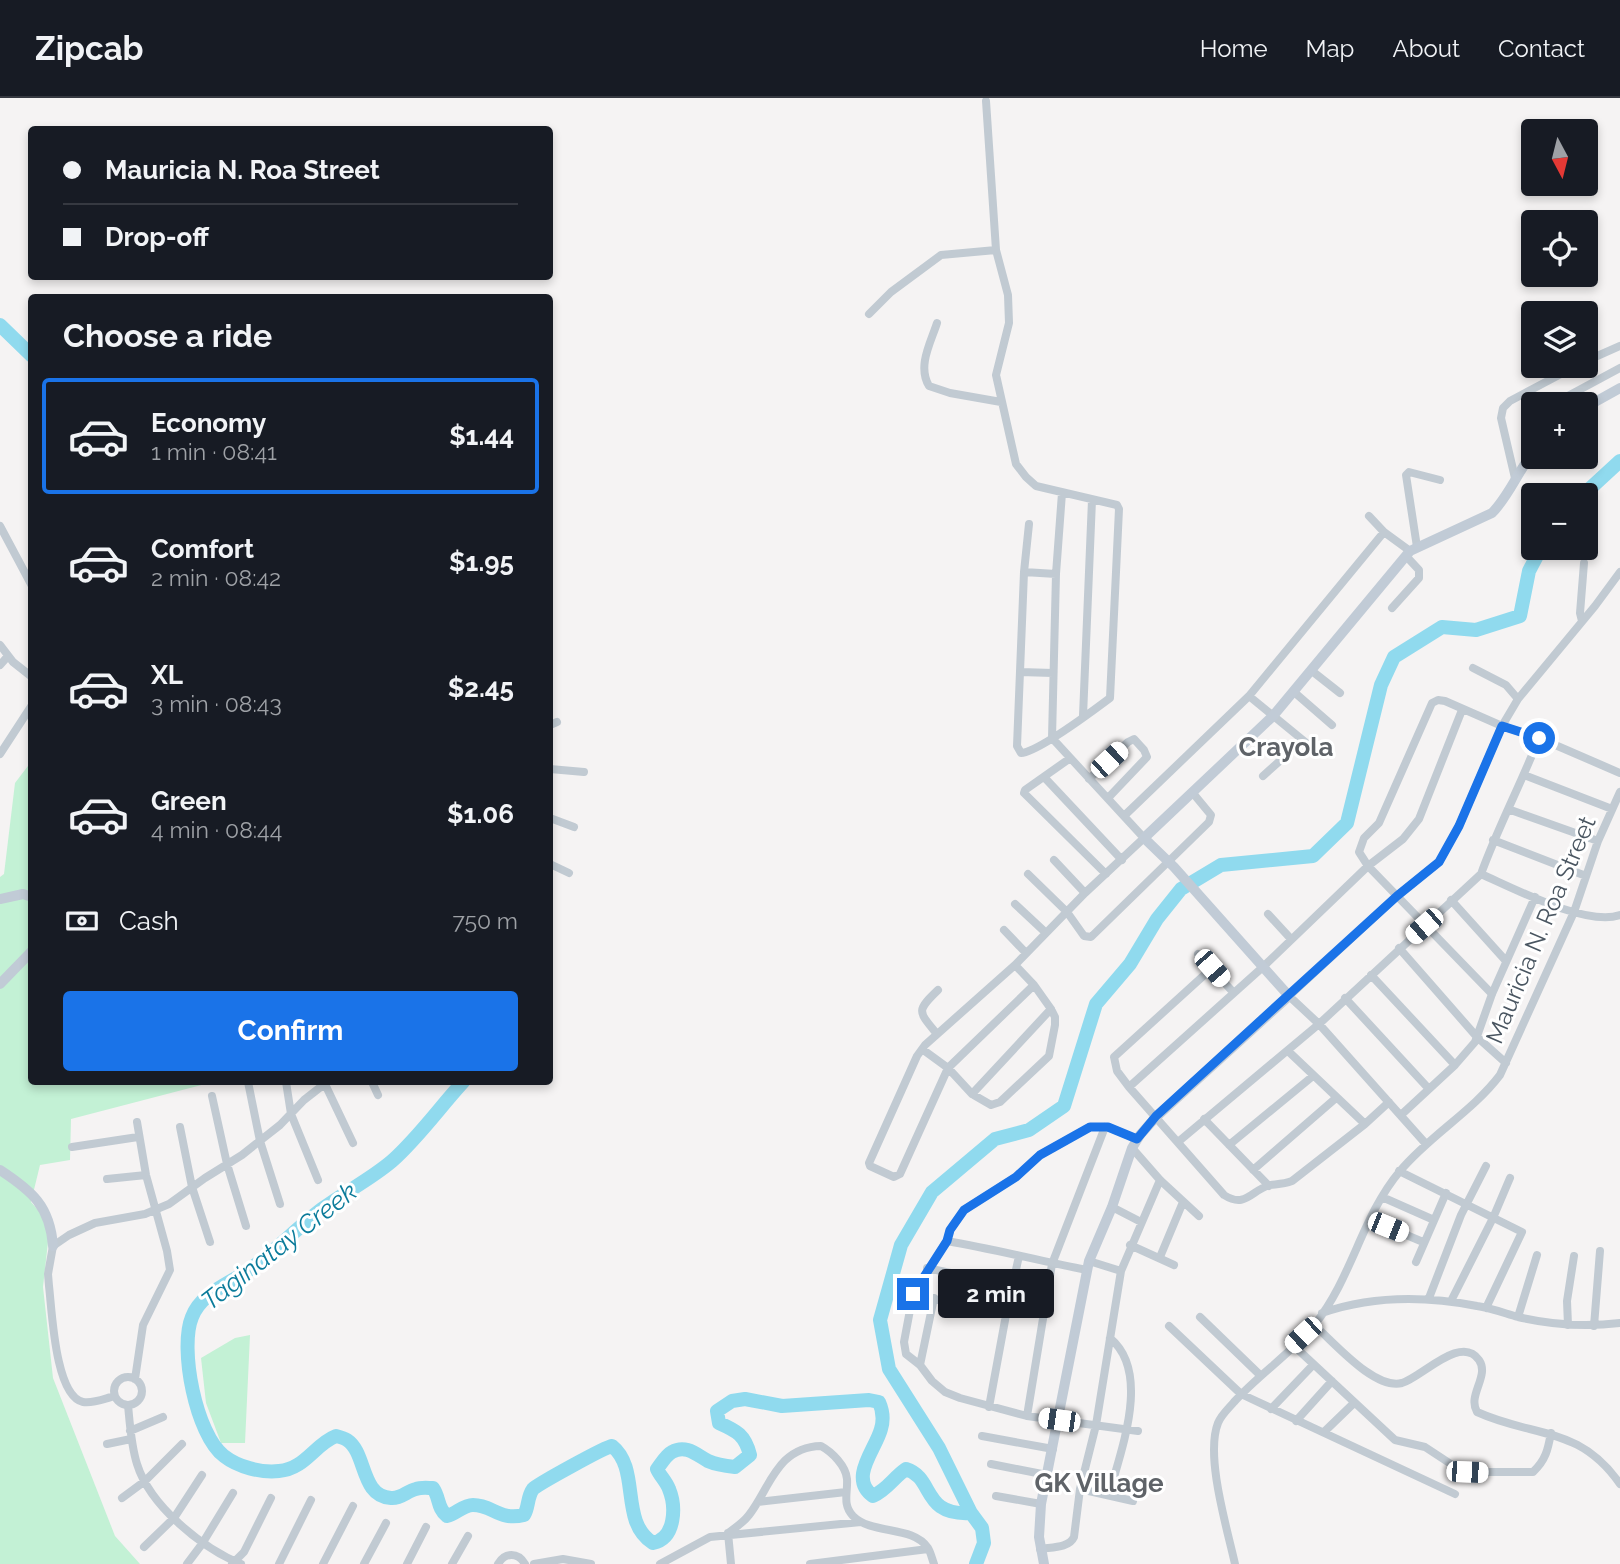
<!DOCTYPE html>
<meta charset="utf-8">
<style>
:root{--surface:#171b24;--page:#20242c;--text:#f1f3f6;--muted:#9ea1a6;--line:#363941;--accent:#1a73e8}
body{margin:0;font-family:Raleway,sans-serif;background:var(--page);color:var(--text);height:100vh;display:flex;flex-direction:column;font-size:26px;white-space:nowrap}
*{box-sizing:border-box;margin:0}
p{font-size:23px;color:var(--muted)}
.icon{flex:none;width:38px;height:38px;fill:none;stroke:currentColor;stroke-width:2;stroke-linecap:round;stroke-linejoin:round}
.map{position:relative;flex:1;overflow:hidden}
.drawer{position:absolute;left:28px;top:196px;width:525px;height:791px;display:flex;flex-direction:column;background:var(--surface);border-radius:7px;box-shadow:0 4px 10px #0003}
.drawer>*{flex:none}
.guide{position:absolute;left:28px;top:28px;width:525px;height:154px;border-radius:7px;box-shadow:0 4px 10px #0003;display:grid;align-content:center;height:154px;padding:0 35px;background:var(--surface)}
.needle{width:46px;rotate:173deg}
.tools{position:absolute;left:1521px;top:21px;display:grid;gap:14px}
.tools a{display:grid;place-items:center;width:77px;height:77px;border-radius:7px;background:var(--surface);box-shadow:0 4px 10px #0003;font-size:35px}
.end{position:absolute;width:32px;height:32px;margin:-16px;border:9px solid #1a73e8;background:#fff;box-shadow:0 0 0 4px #fff}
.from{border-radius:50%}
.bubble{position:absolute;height:49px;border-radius:7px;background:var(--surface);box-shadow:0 4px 10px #0003;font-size:23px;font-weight:700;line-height:49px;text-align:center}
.car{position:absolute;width:21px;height:42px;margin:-21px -10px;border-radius:9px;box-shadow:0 0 5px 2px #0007;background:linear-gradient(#fff 24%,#345 0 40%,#fff 0 76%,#345 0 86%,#fff 0)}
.guide b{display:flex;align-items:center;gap:24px;height:66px;font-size:26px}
.guide b+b{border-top:2px solid var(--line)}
.guide i{width:18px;height:18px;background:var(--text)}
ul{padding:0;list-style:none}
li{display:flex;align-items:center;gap:21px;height:116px;margin:0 14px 10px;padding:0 21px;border:4px solid transparent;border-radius:7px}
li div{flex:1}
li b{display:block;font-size:26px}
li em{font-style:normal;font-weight:700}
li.selected{border-color:var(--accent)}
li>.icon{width:63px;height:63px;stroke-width:1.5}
h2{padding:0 35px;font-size:32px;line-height:84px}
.pay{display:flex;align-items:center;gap:18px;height:77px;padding:0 35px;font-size:26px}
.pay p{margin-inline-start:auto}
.button{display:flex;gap:14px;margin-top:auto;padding:14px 35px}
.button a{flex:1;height:80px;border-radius:7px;background:var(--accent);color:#fff;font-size:28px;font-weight:700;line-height:80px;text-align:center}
header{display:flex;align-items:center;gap:42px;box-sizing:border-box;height:98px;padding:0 35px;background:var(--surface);border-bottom:2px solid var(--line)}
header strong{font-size:33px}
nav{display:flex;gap:38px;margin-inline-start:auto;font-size:24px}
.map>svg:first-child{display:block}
.green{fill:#c3f1d5}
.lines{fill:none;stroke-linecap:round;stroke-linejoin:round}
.river{stroke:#90daee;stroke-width:14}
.street{stroke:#c1cad2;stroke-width:8}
.secondary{stroke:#c1cbd6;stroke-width:10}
.route{stroke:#1a73e8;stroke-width:9}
.labels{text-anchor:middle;stroke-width:6;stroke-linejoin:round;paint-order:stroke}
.street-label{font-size:24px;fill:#4a5661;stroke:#fff}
.neighbourhood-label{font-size:26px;font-weight:bold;fill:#5f6368;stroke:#fff}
.water-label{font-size:26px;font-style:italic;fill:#0c7c9b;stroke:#fff}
</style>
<header>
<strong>Zipcab</strong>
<nav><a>Home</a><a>Map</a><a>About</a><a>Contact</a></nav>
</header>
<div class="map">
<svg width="1620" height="1466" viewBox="0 0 1620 1466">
<rect width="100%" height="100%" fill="#f5f3f3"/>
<path class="green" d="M31 664 32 984H213L71 1021 70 1062 40 1067 31 1104 44 1119 49 1135 43 1189 53 1280 115 1438 140 1466H0V779L4 776 15 685Z
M250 1237 245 1345H221L206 1305 201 1260 235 1240Z"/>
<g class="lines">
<path class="river" d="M0 227 32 258
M1583 397 1620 363
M463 984C440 1009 418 1040 392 1063 371 1081 345 1094 322 1111 297 1130 274 1154 249 1172 229 1186 201 1195 192 1219 179 1250 196 1337 224 1358 238 1369 261 1375 279 1373 305 1371 315 1346 336 1338 340 1339 344 1340 347 1342 367 1355 360 1398 391 1400 401 1401 407 1393 416 1391 421 1389 428 1390 433 1390 440 1400 437 1410 447 1418 456 1416 463 1407 473 1407 493 1407 499 1423 524 1417 529 1409 527 1399 533 1391 538 1386 605 1349 612 1348 641 1371 619 1424 653 1445 676 1440 676 1408 669 1391 666 1383 660 1378 657 1371 661 1366 666 1357 672 1354 686 1346 697 1357 708 1363 717 1367 726 1368 735 1369L750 1357C745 1337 737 1333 719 1325L717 1313 732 1303 745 1301 782 1308 869 1302 879 1304C883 1313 884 1321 881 1331 876 1351 848 1380 873 1398 888 1391 893 1380 906 1371 935 1380 921 1418 971 1415
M976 1466 984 1445 982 1430 971 1415 939 1350 889 1271 880 1222 901 1147 932 1094 995 1041 1029 1032 1064 1008 1096 906 1130 866 1157 821 1181 791 1221 767 1313 758 1347 725 1381 587 1394 559 1442 529 1476 532 1520 518 1529 473 1541 450"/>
<path class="street" d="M986 3 996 152 1008 197 1009 225 996 277 1016 366 1026 379 1036 388 1117 407 1119 411 1110 600C1094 612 1038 654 1021 655L1017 648 1024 474 1029 426
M869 216 891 194 941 157 996 152
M937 225C931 244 917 268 929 288L950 295 1001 304
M1586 263 1620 248
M1553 306 1620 270
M1528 361V343L1533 325
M1515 380 1501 320 1503 310 1510 303 1576 268
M1369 418 1384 434 1410 453
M0 428 32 488
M1417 449 1406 377 1409 374 1440 382
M1024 474 1056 476
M1392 510 1419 480V472L1406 458
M1582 523 1580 515 1584 465
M0 547 13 564 32 579
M0 567 8 558
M1473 570 1506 587 1518 601
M1312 573 1340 595
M1020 574 1053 575
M1294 594 1332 627
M1249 598 1315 652
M1083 618 1092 402
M550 627 557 624
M0 656 32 607
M1069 661 1025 692 1024 695 1106 776
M550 671 584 674
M1524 677 1612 711
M1263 678 1302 643
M1044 679 1122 762
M1089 681 1128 644 1134 641 1144 652 1147 659 1109 699
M1508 711 1598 743
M1124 718 1249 598 1384 434
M550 720 574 729
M1493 742 1586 778
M1054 762 1085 795
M550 766 569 775
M1028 776 1067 814 1084 838 1091 839 1209 724 1211 717 1192 694
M1481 776C1513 790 1587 829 1620 817
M1451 802 1506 863
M1015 806 1045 834
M1268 816 1291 841
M1004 832 1026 855
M1399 850 1477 939 1506 965
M1198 856 1233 894
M1212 870 1114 959 1117 973 1129 989 1224 1097C1246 1111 1251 1092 1270 1087 1278 1086 1284 1086 1292 1083L1365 1026 1389 1004
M1371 877 1455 967
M1034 887 948 970 900 1076 894 1079 870 1068 869 1065 917 958 925 947 1015 867 1085 795 1144 740 1052 640 1056 476 1062 395
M1492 896 1368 768 1359 754 1364 740 1379 725 1432 605 1438 602 1445 603 1502 628 1539 640 1620 675
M1345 900 1429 991
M937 936C918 913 916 913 938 892
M922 951 948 970 972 996 991 1007 1000 1004 1049 958 1055 927V919L1051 911 1034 887 1015 867
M1288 953 1365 1026
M248 984 260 1043 280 1106
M286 984 291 1016 318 1082
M324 984 353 1045
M372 984 378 997
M1129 989 1264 868 1368 768 1403 741 1419 721 1462 612
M972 996 1051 911
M212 998 227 1066 246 1128
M1401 1017 1455 967 1475 944 1492 896 1535 799
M1204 1021 1269 1088
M180 1029 192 1089 210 1144
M1137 1041 1108 1029H1090L1040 1057 1016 1079 964 1112 950 1132 947 1143 913 1196 904 1244 906 1256 920 1267 932 1283 945 1294 960 1300 1027 1318 1138 1333
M1178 1044 1319 926 1481 776C1498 729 1521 686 1539 640
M1426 1046 1319 926 1289 898 1397 798 1439 764 1459 728 1502 628 1518 601 1595 508 1620 474
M1229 1047 1313 978
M72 1049 138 1039
M1132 1050 1160 1082 1199 1118
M1253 1072 1336 1000
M1399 1073 1522 1134 1486 1210
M107 1081 146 1077
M1382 1099 1434 1122
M1112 1109 1141 1124
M1371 1122 1423 1144
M947 1143C994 1151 1040 1163 1087 1172
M1130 1147 1174 1167
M1160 1159 1183 1104
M1089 1163 1121 1173
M1416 1164 1446 1095
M927 1170 1012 1188
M913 1196 1006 1217
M1429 1200 1461 1117 1486 1068
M1451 1203 1493 1120 1510 1080
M1322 1215C1371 1198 1426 1198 1477 1208 1491 1210 1504 1215 1518 1219 1552 1227 1586 1229 1620 1225
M1200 1219 1260 1277
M1518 1219 1537 1157
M1314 1227C1334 1244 1374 1292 1402 1285 1422 1279 1461 1236 1479 1262 1490 1278 1467 1297 1477 1314 1534 1340 1579 1327 1620 1386
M1568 1227 1567 1203 1574 1158
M1169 1228 1241 1296 1455 1396
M1594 1228 1600 1153
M1293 1247 1395 1342 1425 1349 1463 1374H1533C1546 1362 1548 1351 1551 1335
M920 1267 934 1200
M114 1293a14 14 0 1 1 28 0a14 14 0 1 1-28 0Z
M135 1281 143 1227 170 1172 167 1153 146 1077 137 1024
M115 1298C106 1300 93 1306 83 1304 55 1298 52 1212 49 1188L48 1176 53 1148 69 1137 95 1125 145 1116 169 1106 205 1080 242 1057 280 1027 304 1002 327 984
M128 1307C130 1327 131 1347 137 1366 150 1408 202 1450 241 1466
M989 1309 1006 1217 1019 1158
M1271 1311 1313 1267
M1027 1318 1052 1166 1105 1029
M1296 1323 1332 1283
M130 1333 163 1319
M1324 1334 1354 1305
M982 1338 1053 1351
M107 1346 131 1341
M991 1366 1047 1377
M1080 1391 1133 1403
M1109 1397C1120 1354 1152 1275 1110 1240
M996 1398 1041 1406
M122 1400 145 1383 182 1346
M758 1404 846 1394
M728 1435C735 1430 743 1425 749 1417 770 1390 777 1349 821 1348 832 1354 846 1368 847 1381 848 1395 842 1406 853 1418 872 1437 913 1427 928 1450 931 1455 932 1461 934 1466
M728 1435 731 1466
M144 1449 174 1420 202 1377
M1040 1451C1052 1449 1069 1450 1074 1439L1080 1391 1096 1327 1121 1173 1160 1082
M187 1466 202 1446 233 1395
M232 1466 244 1454 271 1400
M279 1466 311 1402
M323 1466 353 1408
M364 1466 386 1425
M407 1466 426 1429
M452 1466 468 1438
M498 1466C505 1454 518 1454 525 1466
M534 1466 563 1461 591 1466
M660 1466 710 1439 861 1424
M810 1466 928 1451
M1235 1466C1227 1430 1205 1358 1218 1325 1221 1317 1229 1310 1234 1304 1259 1276 1292 1255 1315 1226 1352 1180 1362 1118 1400 1073 1430 1037 1472 1014 1500 977L1574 814 1598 743 1620 694"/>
<path class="secondary" d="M1586 309 1620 290
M0 801 23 796 32 799
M0 886 32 853
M0 1072C32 1093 50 1108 53 1148
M1044 1466 1039 1439 1041 1406 1089 1163 1112 1109 1132 1050 1140 1037 1156 1019 1289 898 1174 769 1144 740 1273 618 1410 453 1492 415C1509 398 1518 373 1533 355"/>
</g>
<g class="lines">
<path class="route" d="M913 1196 947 1143 950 1132 964 1112 1016 1079 1040 1057 1090 1029H1108L1137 1041 1156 1018 1397 798 1439 764 1459 728 1502 628 1539 640"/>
</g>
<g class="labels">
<g class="street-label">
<text transform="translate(1541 832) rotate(-67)" y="8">Mauricia N. Roa Street</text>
</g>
<g class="neighbourhood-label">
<text x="1286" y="658">Crayola</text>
<text x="1099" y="1394">GK Village</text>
</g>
<g class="water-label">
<text transform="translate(279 1148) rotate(-38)" y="9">Taginatay Creek</text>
</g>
</g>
</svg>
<div class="tools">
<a><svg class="needle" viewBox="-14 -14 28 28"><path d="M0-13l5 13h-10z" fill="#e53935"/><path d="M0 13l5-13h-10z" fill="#9ea1a6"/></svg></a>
<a><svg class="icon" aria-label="locate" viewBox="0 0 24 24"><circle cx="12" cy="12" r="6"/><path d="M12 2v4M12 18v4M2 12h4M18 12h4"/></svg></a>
<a><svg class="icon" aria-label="layers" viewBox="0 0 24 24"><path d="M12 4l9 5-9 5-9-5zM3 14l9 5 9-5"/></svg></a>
<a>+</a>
<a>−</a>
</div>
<i class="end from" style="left:1539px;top:640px"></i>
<i class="end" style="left:913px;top:1196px"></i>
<div class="bubble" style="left:938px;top:1171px;width:116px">2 min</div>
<i class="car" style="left:1109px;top:662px;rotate:47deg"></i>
<i class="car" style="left:1424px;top:828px;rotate:229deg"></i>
<i class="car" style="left:1212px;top:870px;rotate:139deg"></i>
<i class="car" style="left:1388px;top:1129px;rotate:112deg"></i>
<i class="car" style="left:1303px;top:1237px;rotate:227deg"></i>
<i class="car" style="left:1059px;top:1322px;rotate:278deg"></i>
<i class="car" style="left:1467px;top:1374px;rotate:92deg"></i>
<div class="guide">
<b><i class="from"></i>Mauricia N. Roa Street</b>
<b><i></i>Drop-off</b>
</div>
<section class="drawer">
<h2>Choose a ride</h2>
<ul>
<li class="selected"><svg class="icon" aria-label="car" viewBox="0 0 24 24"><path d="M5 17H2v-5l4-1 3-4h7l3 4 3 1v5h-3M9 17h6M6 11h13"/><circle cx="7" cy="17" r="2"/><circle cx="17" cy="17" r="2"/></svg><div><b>Economy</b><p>1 min · 08:41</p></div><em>$1.44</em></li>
<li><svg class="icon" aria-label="car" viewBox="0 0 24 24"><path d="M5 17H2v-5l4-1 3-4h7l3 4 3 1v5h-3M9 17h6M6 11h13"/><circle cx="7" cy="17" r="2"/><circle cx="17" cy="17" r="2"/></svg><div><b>Comfort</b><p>2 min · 08:42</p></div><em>$1.95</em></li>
<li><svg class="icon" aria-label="car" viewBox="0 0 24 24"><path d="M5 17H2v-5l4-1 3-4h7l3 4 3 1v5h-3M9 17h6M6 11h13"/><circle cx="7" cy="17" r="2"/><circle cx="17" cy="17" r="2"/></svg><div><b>XL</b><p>3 min · 08:43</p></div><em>$2.45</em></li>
<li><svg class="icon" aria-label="car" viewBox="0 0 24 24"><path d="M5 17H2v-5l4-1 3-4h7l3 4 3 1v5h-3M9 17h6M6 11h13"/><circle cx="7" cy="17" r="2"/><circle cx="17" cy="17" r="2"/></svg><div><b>Green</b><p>4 min · 08:44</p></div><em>$1.06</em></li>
</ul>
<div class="pay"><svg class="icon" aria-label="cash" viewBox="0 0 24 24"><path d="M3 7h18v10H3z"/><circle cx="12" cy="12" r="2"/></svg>Cash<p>750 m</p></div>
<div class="button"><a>Confirm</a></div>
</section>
</div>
